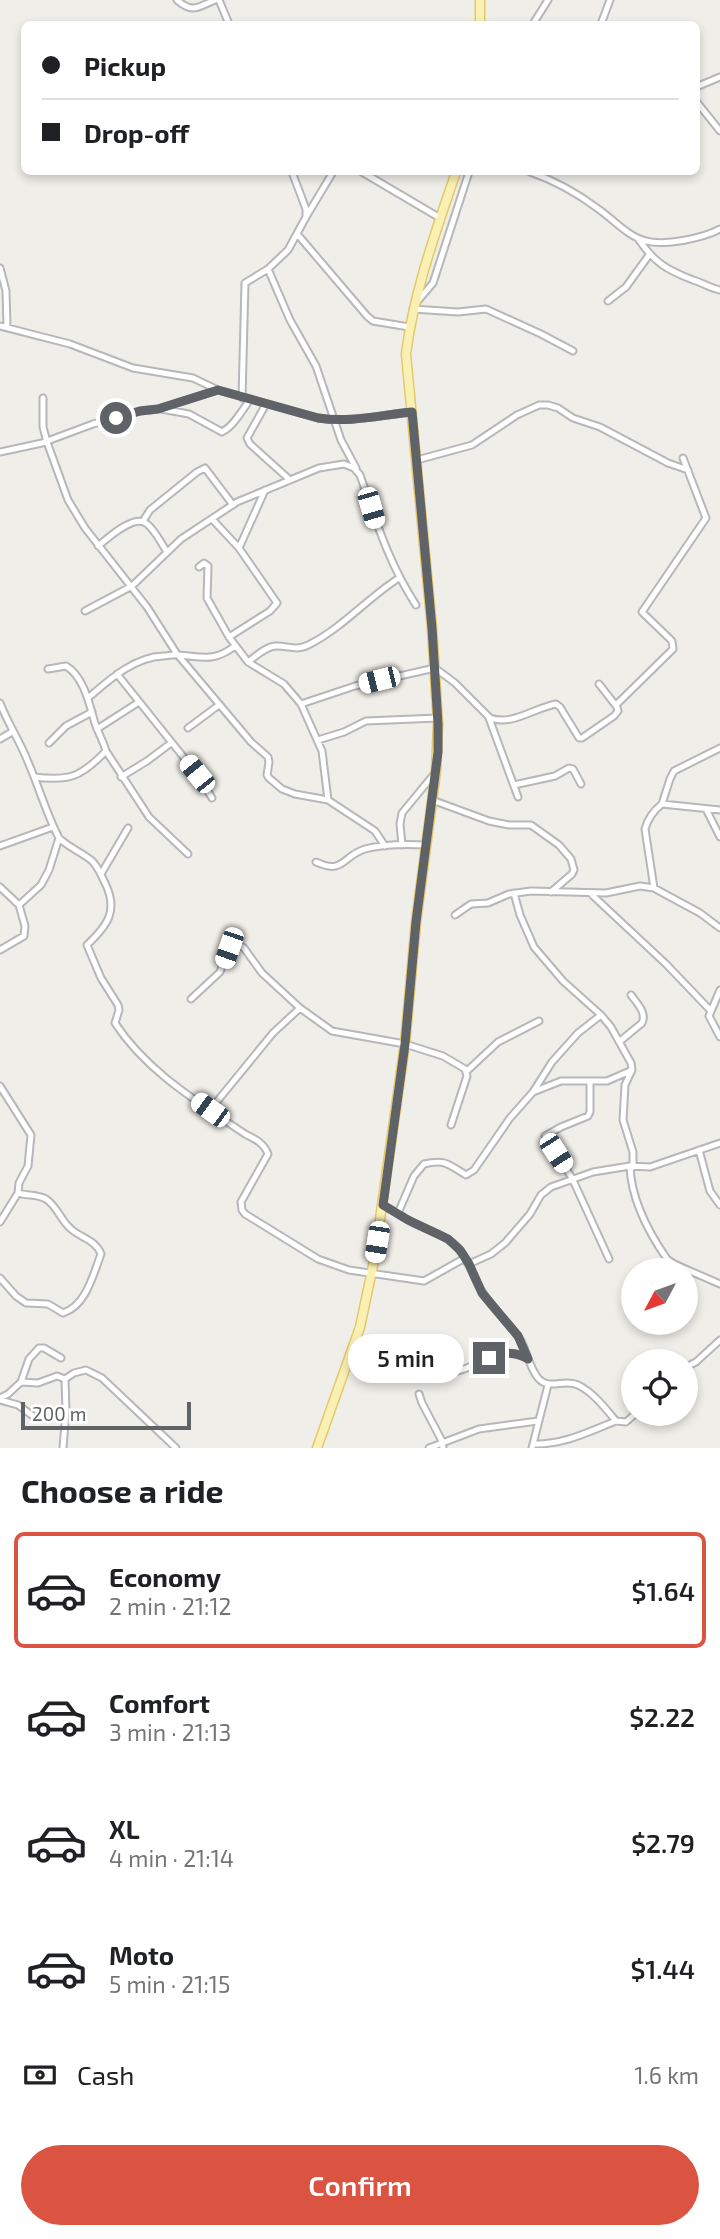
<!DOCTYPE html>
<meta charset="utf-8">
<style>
:root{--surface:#fff;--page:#f6f6f6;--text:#202124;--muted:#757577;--line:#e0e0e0;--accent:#db5442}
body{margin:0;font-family:"Exo 2",sans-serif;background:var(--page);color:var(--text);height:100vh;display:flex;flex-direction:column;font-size:26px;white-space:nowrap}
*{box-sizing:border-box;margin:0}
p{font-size:23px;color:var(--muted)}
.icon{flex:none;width:38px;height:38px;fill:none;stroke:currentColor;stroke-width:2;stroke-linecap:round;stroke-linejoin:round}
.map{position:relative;height:1448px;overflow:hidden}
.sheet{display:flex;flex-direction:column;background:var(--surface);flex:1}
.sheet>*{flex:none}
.banner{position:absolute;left:21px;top:21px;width:679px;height:154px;border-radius:10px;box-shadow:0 4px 10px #0003;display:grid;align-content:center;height:154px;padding:0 21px;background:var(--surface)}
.needle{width:46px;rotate:229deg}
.buttons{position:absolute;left:621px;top:1258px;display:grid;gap:14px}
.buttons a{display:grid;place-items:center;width:77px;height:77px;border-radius:50%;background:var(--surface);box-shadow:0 4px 10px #0003;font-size:35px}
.scale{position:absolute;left:21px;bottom:18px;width:170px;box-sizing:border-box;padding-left:7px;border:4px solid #5f6267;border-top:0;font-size:19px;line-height:24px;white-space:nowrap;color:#5f6267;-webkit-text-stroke:5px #fff;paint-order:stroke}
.end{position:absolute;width:32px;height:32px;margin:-16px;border:9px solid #5f6267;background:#fff;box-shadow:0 0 0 4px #fff}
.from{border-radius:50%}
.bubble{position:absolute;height:49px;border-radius:24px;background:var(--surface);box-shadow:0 4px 10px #0003;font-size:23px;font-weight:600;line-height:49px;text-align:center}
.car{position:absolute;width:21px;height:42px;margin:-21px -10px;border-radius:9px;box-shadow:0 0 5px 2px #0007;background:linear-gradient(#fff 24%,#345 0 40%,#fff 0 76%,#345 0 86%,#fff 0)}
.banner b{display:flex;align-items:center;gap:24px;height:66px;font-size:26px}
.banner b+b{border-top:2px solid var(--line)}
.banner i{width:18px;height:18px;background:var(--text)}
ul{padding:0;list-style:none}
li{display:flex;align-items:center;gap:21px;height:116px;margin:0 14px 10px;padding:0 7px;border:4px solid transparent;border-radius:10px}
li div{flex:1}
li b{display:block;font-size:26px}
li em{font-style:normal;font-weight:600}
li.selected{border-color:var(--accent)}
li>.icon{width:63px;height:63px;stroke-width:1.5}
h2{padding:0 21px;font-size:32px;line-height:84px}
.pay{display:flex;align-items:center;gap:18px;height:77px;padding:0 21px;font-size:26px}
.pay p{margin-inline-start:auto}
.button{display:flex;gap:14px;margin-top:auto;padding:14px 21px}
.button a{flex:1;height:80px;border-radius:42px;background:var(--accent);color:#fff;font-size:28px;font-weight:600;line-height:80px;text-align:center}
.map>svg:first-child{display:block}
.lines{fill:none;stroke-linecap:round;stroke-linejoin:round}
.street-casing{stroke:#b5b7bb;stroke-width:9}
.primary-casing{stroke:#e6c86a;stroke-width:11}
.street{stroke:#fff;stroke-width:5}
.primary{stroke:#f9f0b4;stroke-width:8}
.route{stroke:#5f6267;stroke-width:9}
</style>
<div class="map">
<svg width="720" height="1448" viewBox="0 0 720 1448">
<rect width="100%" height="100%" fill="#f0eee8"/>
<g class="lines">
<g class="street-casing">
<path id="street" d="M177 0C193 14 198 7 215 0
M219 0 229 24
M533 24 548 0
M601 24 610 0
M696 87 720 77
M696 101 720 131
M362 172 440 218
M530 172C553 180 577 193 597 208 612 218 628 237 646 241 665 246 704 238 720 229
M306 217 333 172
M298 235 367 316 373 321 409 327
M639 240C655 263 667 270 693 280 703 283 710 288 720 290
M0 268 6 291 7 327
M268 269 290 320 316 366 341 440 356 468
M608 301 626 287 649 255
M416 303 433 283 469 172
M413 309 458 312 486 309 541 334 573 351
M0 326 70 344 133 368 193 378 218 390 318 418C350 423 380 415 412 412
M43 398V427L47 442 68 500 85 528 147 607 177 654 251 742 268 757 269 762 267 775 269 778 282 789 295 794 328 800
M242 398 245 283 268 269 288 250 306 217V209L292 172
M266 404 247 438 250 444 290 480
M161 409 189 414 222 432C234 426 242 410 250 400
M0 452 42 443 93 424 140 411 158 409 218 390
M417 460 472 445 517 415 539 405H548L558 408 573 418 600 427 668 463 688 470
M212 519 239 548 277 603 270 611 229 637
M143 521 150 510 197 472 205 468 233 505
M98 546C108 538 135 513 147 524 155 530 161 543 167 552
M239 548 265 490
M199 567 204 563 208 566 207 598 229 637 248 662 284 684 301 704 322 751 328 800 375 831 385 846
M85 611 132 586 181 539 237 502 319 468 344 464 354 468 360 475C376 521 389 564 416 605
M248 662C255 657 266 646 276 646 292 646 296 652 312 643 344 626 369 597 399 578
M117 674 197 774 212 798
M88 698C109 680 134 657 163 656 168 656 174 654 179 655 204 657 214 662 235 646
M0 703C8 724 20 741 28 762 39 787 46 813 59 838L49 870 41 885 19 905 25 926 24 936 0 950
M301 704 355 686 435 668 455 683 490 718C512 726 534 708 556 704L560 707 579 738H582L614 716 618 711 617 707 599 684
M616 705 673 649 672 641 642 612 706 518 683 458
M489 718 518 797
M188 728 219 705
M97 729 139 702
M0 739 12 732
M318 740 344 732 366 721 438 718
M49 743 66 726 92 712
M106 751 149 817 188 854
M34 777C69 781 80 778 106 751 103 740 97 731 94 720 89 702 83 676 66 666L48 669
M121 777 147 761 171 743
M514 785 555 776 569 768 573 769 581 784
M432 800 489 821 509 825H531L559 845 571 859 574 870 572 874 551 892
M662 804 670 779 674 771 720 748
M706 809 720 837
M59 838C68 847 81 852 91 860 98 866 101 875 105 883 119 911 107 926 87 945L101 978 118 1005 119 1010 115 1023C146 1071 198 1102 245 1134 255 1139 264 1143 268 1154L241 1202 242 1210 245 1214 318 1259 349 1270 424 1281 465 1258
M402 845 400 824 402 813 435 773
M0 846 53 827
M316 862C344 875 342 856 365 849 384 844 407 844 426 845
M101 874 128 828
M0 887 19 905
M654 888 645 829C648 818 653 811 662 804L720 810
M514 893 520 915 534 947 563 981 601 1015 611 1027 631 1063 632 1070 625 1085 623 1120 633 1152V1167
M590 893 666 964 710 1010
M455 915 471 904 488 903 509 894 531 891 606 893 640 886 654 888 663 893 700 913 720 928
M720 990 709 1016 720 1037
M191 999 220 972 229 948 238 944 244 948 262 973 300 1008 332 1031 405 1044 443 1056 465 1069 467 1076 451 1125
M619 1042 642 1023C647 1013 637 1003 631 995
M467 1071 498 1042 539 1021
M590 1082V1112L588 1116 561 1127 545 1136 572 1178 609 1259
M0 1086 31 1135 28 1166 19 1183 18 1193 0 1222
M533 1092 561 1081H607L630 1071
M210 1110 273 1033 300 1008
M699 1150 710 1191 720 1205
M630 1166C631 1199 649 1233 667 1259L674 1264 720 1284
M383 1205C393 1210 401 1216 410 1221 424 1229 441 1233 453 1243 469 1257 472 1277 483 1293 494 1310 509 1323 520 1339 527 1351 529 1367 538 1378 549 1391 564 1378 578 1385 594 1393 605 1408 616 1421L626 1422 635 1414
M398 1213 414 1176 424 1164C445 1159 448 1164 466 1175L474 1170 510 1118 533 1092 552 1062 578 1033 601 1015
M469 1264 491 1254 505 1243 530 1214 541 1195 551 1187 593 1172 630 1166 650 1167 720 1143
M0 1278 16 1296 26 1303 48 1304 63 1313C86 1306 93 1275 101 1254 96 1240 81 1238 71 1229 60 1220 58 1207 46 1199 37 1194 28 1196 18 1193
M686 1367 696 1362 720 1340
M449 1373C477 1370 501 1342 528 1359
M65 1379 74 1373 86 1370 102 1378 176 1448
M21 1382 29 1359 39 1348H44L61 1358
M419 1394 422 1403 442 1441 443 1448
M0 1398 8 1394 21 1382 38 1383 57 1376 65 1379 66 1411 63 1448
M0 1400 18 1405 33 1416
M533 1444C563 1445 588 1432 616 1421
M429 1448 479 1429 538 1421
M532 1448 548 1385"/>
</g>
<g class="primary-casing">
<path id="primary" d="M480 0V24
M317 1448 360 1327 374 1261 405 1044 416 922 436 771 438 724 432 628 406 354C414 291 436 231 456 172"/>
</g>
<use href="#street" class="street"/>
<use href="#primary" class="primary"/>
</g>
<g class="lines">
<path class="route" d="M116 418 140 411 158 409 218 390 318 418C350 423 380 415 412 412L432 628 438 724V752L416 922 405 1044 383 1205 408 1220 448 1239 460 1250 469 1264 482 1293 518 1336 528 1359C517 1352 502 1351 489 1358"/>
</g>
</svg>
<div class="buttons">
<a><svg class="needle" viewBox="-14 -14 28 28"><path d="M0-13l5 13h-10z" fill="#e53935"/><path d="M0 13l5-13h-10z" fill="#757577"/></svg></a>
<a><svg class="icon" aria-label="locate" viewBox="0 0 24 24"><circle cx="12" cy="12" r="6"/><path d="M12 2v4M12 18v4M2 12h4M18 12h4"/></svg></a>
</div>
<div class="scale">200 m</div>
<i class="end from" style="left:116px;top:418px"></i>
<i class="end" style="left:489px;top:1358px"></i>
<div class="bubble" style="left:348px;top:1334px;width:116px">5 min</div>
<i class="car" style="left:371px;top:508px;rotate:164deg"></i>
<i class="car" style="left:379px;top:680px;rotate:256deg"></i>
<i class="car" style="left:197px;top:774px;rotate:321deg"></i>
<i class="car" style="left:229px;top:948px;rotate:199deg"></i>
<i class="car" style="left:210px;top:1110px;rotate:306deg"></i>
<i class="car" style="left:556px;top:1153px;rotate:147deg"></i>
<i class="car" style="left:377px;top:1242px;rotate:189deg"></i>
<div class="banner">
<b><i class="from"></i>Pickup</b>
<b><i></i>Drop-off</b>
</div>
</div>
<section class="sheet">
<h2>Choose a ride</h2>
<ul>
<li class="selected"><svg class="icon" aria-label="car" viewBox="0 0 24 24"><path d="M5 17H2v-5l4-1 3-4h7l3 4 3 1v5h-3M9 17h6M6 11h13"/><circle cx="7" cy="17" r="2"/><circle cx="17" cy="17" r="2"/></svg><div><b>Economy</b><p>2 min · 21:12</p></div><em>$1.64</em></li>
<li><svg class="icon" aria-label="car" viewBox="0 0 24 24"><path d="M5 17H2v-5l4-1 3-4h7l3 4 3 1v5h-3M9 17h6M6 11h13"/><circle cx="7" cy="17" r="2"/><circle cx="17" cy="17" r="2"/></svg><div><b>Comfort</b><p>3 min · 21:13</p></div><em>$2.22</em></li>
<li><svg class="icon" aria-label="car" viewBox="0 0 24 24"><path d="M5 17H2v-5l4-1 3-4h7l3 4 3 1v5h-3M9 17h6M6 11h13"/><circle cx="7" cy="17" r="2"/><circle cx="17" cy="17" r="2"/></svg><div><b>XL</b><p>4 min · 21:14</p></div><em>$2.79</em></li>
<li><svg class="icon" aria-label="car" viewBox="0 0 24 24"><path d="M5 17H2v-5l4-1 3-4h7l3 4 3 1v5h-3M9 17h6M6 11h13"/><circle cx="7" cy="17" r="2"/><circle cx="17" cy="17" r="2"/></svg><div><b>Moto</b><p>5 min · 21:15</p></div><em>$1.44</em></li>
</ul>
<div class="pay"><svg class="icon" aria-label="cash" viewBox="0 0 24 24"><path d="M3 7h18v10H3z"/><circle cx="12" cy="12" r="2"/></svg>Cash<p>1.6 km</p></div>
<div class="button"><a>Confirm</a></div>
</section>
